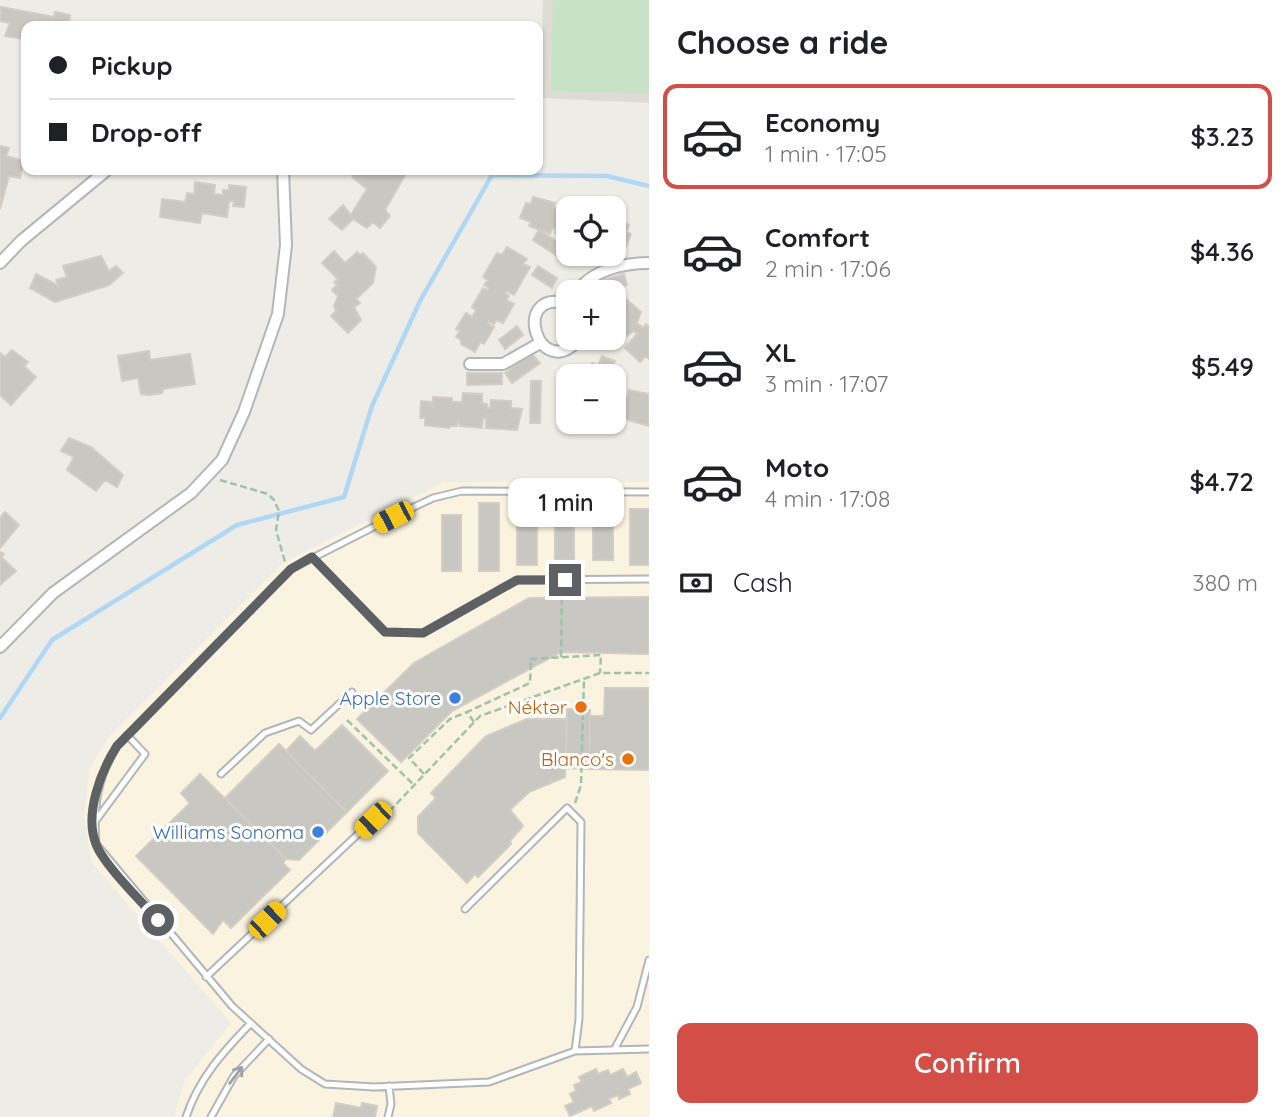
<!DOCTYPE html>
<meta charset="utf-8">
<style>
:root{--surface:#fff;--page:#f6f6f6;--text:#202124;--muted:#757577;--line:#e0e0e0;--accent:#d34e47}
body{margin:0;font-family:Quicksand,sans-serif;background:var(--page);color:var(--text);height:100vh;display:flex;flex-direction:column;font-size:26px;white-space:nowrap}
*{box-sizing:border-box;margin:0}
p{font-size:23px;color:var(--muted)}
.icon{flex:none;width:38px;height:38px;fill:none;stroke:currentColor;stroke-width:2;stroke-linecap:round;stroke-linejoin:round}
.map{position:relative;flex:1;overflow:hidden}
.drawer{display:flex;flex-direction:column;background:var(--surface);width:637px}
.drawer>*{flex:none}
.guide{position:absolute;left:21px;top:21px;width:522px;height:154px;border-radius:14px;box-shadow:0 2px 5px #0004;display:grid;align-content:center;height:154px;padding:0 28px;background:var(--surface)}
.tools{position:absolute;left:556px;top:196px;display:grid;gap:14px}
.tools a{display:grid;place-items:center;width:70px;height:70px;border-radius:14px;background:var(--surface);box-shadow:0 2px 5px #0004;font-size:35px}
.end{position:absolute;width:32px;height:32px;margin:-16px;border:9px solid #5e6164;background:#fff;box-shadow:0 0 0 4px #fff}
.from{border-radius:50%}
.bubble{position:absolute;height:49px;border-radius:14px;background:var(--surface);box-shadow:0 2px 5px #0004;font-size:23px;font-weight:600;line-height:49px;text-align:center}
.car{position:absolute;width:21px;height:42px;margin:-21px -10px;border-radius:9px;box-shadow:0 0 5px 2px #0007;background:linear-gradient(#f5c518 24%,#345 0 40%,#f5c518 0 76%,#345 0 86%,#f5c518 0)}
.guide b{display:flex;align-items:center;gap:24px;height:66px;font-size:26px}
.guide b+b{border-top:2px solid var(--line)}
.guide i{width:18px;height:18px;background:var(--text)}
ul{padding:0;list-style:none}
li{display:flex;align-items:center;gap:21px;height:105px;margin:0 14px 10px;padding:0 14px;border:4px solid transparent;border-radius:14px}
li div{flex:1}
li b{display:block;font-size:26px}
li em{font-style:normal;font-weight:600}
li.active{border-color:var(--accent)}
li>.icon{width:63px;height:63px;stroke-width:1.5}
h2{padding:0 28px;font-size:32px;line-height:84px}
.pay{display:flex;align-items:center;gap:18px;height:77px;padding:0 28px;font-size:26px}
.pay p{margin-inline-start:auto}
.action{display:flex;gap:14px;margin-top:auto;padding:14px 28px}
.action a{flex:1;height:80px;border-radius:14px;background:var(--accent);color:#fff;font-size:28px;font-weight:600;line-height:80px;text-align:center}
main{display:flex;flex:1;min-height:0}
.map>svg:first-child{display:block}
.commercial{fill:#faf3df}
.education{fill:#dddbd4}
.green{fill:#c7e2c6}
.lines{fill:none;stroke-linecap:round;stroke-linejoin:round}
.stream{stroke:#b0d8f4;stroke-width:4.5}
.building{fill:#c9c7c2;stroke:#d2cdc5;stroke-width:2}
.lane-casing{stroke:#b3b6b9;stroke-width:9}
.street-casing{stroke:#b3b6b9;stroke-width:14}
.path{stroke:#a0c2a9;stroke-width:2.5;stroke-dasharray:7 3.5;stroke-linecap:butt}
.lane{stroke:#fff;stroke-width:5}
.street{stroke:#fff;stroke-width:10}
.oneway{stroke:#9ea0a2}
.route{stroke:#5e6164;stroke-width:9}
.shop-dot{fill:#3f7fe0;stroke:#fff;stroke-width:2.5}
.food-dot{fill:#e8710a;stroke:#fff;stroke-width:2.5}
.labels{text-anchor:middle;stroke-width:6;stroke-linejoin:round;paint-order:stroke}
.shop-label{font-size:19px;fill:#366cbe;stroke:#fff;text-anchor:end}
.food-label{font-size:19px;fill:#c56008;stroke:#fff;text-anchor:end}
</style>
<main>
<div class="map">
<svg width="649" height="1117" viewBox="0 0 649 1117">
<rect width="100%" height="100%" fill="#eeece6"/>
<path class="commercial" d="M444 482H649V1117H174L185 1080 231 1023 92 863 84 816 90 768 109 737 283 563Z"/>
<path class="education" d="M543 0H649V103L541 98Z"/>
<path class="green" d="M553 0H649V93L551 91Z"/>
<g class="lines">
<path class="stream" d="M0 718 52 640 237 525 344 497 372 406 420 301 492 175 607 176 649 186"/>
</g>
<path class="building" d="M1 7 54 17 55 12 70 15 69 26H26V45H23L24 39 5 36 10 23 0 21Z
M0 146 9 148 6 156 24 161 20 178 9 176 0 209Z
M351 170H408L385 210 390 216 380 228 373 222 367 228 353 219 342 230 329 219 343 205 351 215 367 189 353 178Z
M195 182 215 185 214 194 223 195V190H229V185L246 187 244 207 233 206 234 201H229L227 217 202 213 200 223 160 217 162 199 185 202 187 193 194 194Z
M533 197 555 203 553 207 562 211 564 206 570 208 569 238 555 233 559 224 557 229 552 228 550 234 529 226 531 222 520 218 526 203 531 204Z
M614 217 629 225 626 232 631 234 626 246 618 243 616 250Z
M539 230 569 249V254H578L571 265 533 240Z
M507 247 527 259 523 264 530 267 514 295 507 291 505 293 509 296 506 300 514 304 503 323 496 320 494 324 489 321 488 324 494 327 484 344 480 342 475 352 461 344V340L456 337 460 331 456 329 466 313 472 317 476 310 472 307 483 288 487 290 489 288 484 285 488 280 483 277 497 253 502 255Z
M334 251 345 263 357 252 360 255 363 253 376 267 373 283 356 299 360 303 354 307 361 320 348 333 331 316 336 311 334 306 338 296 332 290 337 285 334 282 338 279 322 263Z
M101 256 109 271 116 266 123 273 109 285 55 302 30 288 36 274 59 286 56 280 67 277 63 266Z
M538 266 557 278 552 288 532 275Z
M624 274 627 285 606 291 603 280Z
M619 293 641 312 637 323 643 328 646 324 649 327V359L646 356 640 362 625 348 637 334 634 331 622 339 614 333V298Z
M517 326 523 335 505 349 499 340Z
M12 350 28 362 24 366 36 377 11 405 0 395V353L5 357Z
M149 351 150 360 190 354 195 384 163 389 162 393 150 395 141 394 138 378 122 381 118 356Z
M532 354 540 363 512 383 505 373Z
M602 356 615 361 613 364 620 367 614 390V376H587L592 363 598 366Z
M560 369H571L569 392H560Z
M467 373H502V384L467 385Z
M531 381H541L540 423H530Z
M629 390 649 394V426L618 417 623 397 627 398Z
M463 393 482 394V403L487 404V408H490L491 400 511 401V408L522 409 517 430 486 428V418H483L482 428 460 426 458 420 457 426H450L449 428 425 425V418H420L421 401 433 402V397L452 398V402H462Z
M69 438 91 447 123 475 117 487 105 480 96 491 67 470 74 457 61 451Z
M479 503H499V571H479Z
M555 503H574V560H555Z
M593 503H613V560H593Z
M517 509H537V565H517Z
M630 509H649V565H630Z
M5 512 19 525 0 548V518Z
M442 515H461V571H442Z
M0 552 4 554 1 557 16 571 0 585Z
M649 597V654L561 652 452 711 401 762 357 719 414 663 529 598Z
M605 688H649V770L589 769 590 716H604Z
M567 709 590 710 589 769 566 768Z
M527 719H567L565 777 529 792 510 810 523 826 510 841 511 844 478 877 475 874 467 883 418 833V817L436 798 431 793 486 736Z
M342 725 388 771 347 812 286 751 300 736 315 751Z
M279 744 347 812 299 860 286 859 225 798Z
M200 774 286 859 283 863 290 870 231 928 223 920 213 934 136 856 190 803 181 793Z
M596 1069 598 1074 608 1070 610 1075 623 1069 627 1077 636 1072 641 1083 628 1089 630 1094 619 1099 618 1095 609 1099 611 1103 594 1111 592 1106 570 1116 565 1106 574 1102 570 1094 576 1091 574 1085 582 1082 579 1077Z
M336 1103 361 1108 362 1103 377 1106 375 1117H333Z"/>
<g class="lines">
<g class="lane-casing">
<path id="lane" d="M649 492 462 491 433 498 393 517 291 569 117 746C97 779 93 806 96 844L232 1006 301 1069 325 1084 374 1087 489 1082 575 1051 649 1049
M312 557 385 632 423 633 517 580 649 579
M221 774 265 733 299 721 311 730 352 692
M94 823 145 754 127 735
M465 909 567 808 581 822 579 1019 575 1051
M206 977 373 820
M614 1050 637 1007 649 960
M186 1117C199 1078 223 1052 251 1023
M211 1117 234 1076 269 1039
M388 1117 391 1104 389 1086"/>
</g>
<g class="street-casing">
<path id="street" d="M0 263 21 241 107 170
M577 292C592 270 623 263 649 263
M569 304C508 286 539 387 580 338
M470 364H503L540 343
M0 647 53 593 191 493 222 460 244 412 278 314 286 245 283 170"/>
</g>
<path class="path" d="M220 480 268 494 274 500 279 511 276 530 285 562
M561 657 562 589
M347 720 414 785
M474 722 467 712 530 683 531 659 601 655 600 673
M424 774 409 758 450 719 467 712
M575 803 581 785 584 679
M382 819 480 716 600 673H649"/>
<use href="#lane" class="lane"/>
<use href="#street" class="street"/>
</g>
<defs><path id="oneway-shaft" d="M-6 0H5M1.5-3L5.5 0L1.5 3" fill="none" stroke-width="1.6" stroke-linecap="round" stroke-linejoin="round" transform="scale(1.75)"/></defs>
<use class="oneway" href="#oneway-shaft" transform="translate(236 1075) rotate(-53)"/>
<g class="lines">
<path class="route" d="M158 920C143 903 103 864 96 844 84 814 101 771 117 746L291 569 312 557 385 632 423 633 517 580H565"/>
</g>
<g class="shop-dot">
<circle cx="455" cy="698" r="7"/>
<circle cx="318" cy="832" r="7"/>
</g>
<g class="food-dot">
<circle cx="581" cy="707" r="7"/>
<circle cx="628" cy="759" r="7"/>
</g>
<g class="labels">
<g class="shop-label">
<text x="441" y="705">Apple Store</text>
<text x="304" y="839">Williams Sonoma</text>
</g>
<g class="food-label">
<text x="567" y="714">Néktər</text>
<text x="614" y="766">Blanco's</text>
</g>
</g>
</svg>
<div class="tools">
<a><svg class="icon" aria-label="locate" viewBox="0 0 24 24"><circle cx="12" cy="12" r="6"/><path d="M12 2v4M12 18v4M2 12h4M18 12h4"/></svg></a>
<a>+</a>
<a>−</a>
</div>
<i class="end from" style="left:158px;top:920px"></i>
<i class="end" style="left:565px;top:580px"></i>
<div class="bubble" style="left:508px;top:478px;width:116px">1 min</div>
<i class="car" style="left:393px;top:517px;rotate:243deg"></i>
<i class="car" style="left:373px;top:820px;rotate:226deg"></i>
<i class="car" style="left:267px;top:920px;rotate:46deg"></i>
<div class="guide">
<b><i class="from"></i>Pickup</b>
<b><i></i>Drop-off</b>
</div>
</div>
<section class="drawer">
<h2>Choose a ride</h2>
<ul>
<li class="active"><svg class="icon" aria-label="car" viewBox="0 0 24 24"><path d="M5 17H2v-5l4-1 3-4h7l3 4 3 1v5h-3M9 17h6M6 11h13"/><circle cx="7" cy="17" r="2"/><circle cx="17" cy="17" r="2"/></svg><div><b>Economy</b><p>1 min · 17:05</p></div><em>$3.23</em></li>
<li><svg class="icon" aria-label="car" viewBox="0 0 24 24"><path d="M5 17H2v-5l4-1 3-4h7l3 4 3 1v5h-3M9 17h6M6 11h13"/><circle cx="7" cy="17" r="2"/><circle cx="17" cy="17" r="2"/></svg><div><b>Comfort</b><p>2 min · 17:06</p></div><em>$4.36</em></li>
<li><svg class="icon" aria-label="car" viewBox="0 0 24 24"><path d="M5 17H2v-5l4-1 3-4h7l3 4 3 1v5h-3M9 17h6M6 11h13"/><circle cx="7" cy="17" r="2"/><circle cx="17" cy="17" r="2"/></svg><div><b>XL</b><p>3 min · 17:07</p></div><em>$5.49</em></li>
<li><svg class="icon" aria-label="car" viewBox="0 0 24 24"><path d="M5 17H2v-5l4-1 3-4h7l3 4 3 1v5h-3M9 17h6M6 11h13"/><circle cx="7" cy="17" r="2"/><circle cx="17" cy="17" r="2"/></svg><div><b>Moto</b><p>4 min · 17:08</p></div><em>$4.72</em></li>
</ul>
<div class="pay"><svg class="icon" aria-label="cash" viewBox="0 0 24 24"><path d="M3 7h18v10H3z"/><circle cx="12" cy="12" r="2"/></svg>Cash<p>380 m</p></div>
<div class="action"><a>Confirm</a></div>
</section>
</main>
